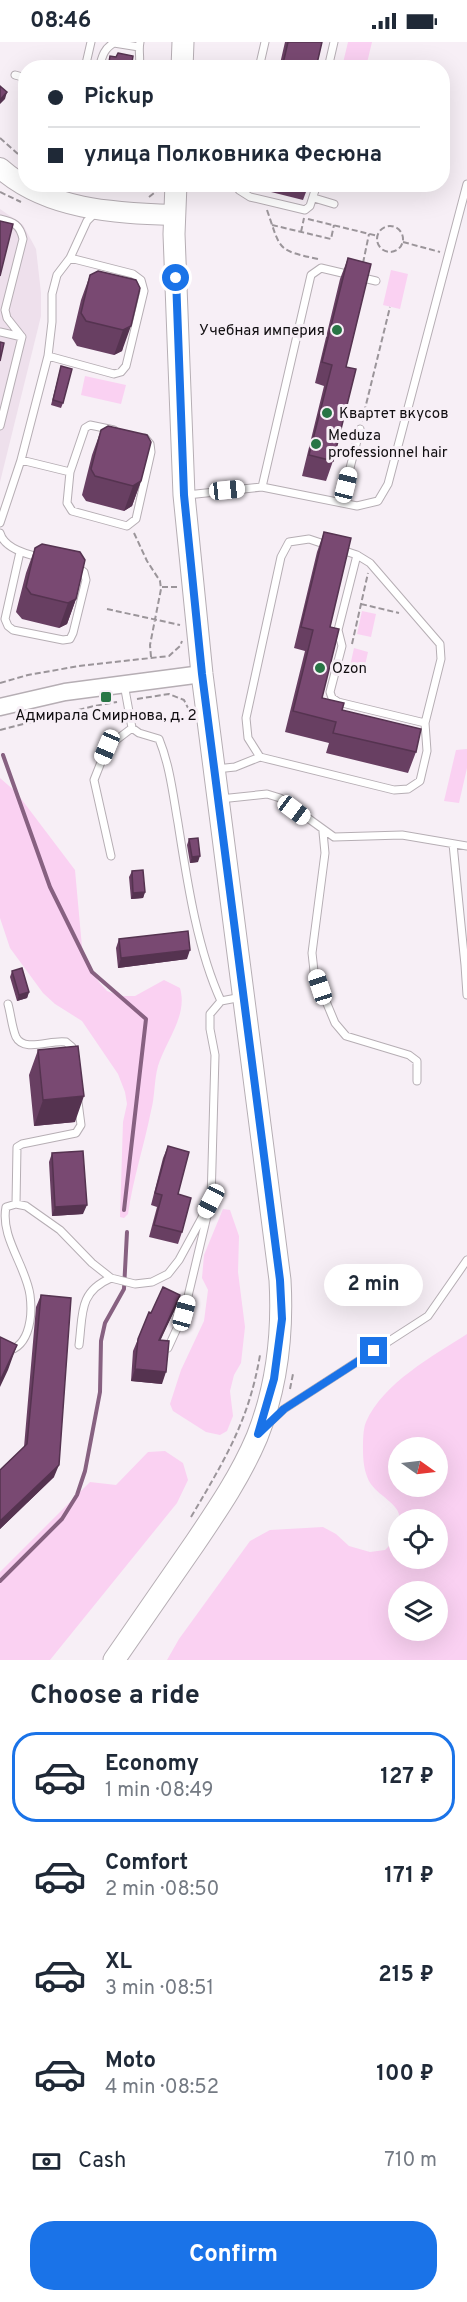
<!DOCTYPE html>
<meta charset="utf-8">
<style>
:root{--surface:#fff;--page:#f2f2f3;--text:#1f2937;--muted:#747a83;--line:#e0e1e3;--accent:#1a73e8}
body{margin:0;font-family:Overpass,sans-serif;background:var(--page);color:var(--text);height:100vh;display:flex;flex-direction:column;font-size:22px;white-space:nowrap}
*{box-sizing:border-box;margin:0}
p{font-size:20px;color:var(--muted)}
.icon{flex:none;width:33px;height:33px;fill:none;stroke:currentColor;stroke-width:2;stroke-linecap:round;stroke-linejoin:round}
.map{position:relative;height:1618px;overflow:hidden}
.drawer{display:flex;flex-direction:column;background:var(--surface);flex:1}
.drawer>*{flex:none}
.guide{position:absolute;left:18px;top:18px;width:432px;height:132px;border-radius:24px;box-shadow:0 6px 24px #0002;display:grid;align-content:center;height:132px;padding:0 30px;background:var(--surface)}
.needle{width:39px;rotate:104deg}
.fabs{position:absolute;left:388px;top:1395px;display:grid;gap:12px}
.fabs a{display:grid;place-items:center;width:60px;height:60px;border-radius:50%;background:var(--surface);box-shadow:0 6px 24px #0002;font-size:30px}
.end{position:absolute;width:27px;height:27px;margin:-14px;border:8px solid #1a73e8;background:#fff;box-shadow:0 0 0 3px #fff}
.from{border-radius:50%}
.bubble{position:absolute;height:42px;border-radius:21px;background:var(--surface);box-shadow:0 6px 24px #0002;font-size:20px;font-weight:700;line-height:42px;text-align:center}
.car{position:absolute;width:18px;height:36px;margin:-18px -9px;border-radius:8px;box-shadow:0 0 4px 2px #0007;background:linear-gradient(#fff 24%,#345 0 40%,#fff 0 76%,#345 0 86%,#fff 0)}
.guide b{display:flex;align-items:center;gap:21px;height:57px;font-size:22px}
.guide b+b{border-top:2px solid var(--line)}
.guide i{width:15px;height:15px;background:var(--text)}
ul{padding:0;list-style:none}
li{display:flex;align-items:center;gap:18px;height:90px;margin:0 12px 9px;padding:0 18px;border:3px solid transparent;border-radius:24px}
li div{flex:1}
li b{display:block;font-size:22px}
li em{font-style:normal;font-weight:700}
li.selected{border-color:var(--accent)}
li>.icon{width:54px;height:54px;stroke-width:1.5}
h2{padding:0 30px;font-size:27px;line-height:72px}
.pay{display:flex;align-items:center;gap:15px;height:66px;padding:0 30px;font-size:22px}
.pay p{margin-inline-start:auto}
.primary-button{display:flex;gap:12px;margin-top:auto;padding:12px 30px}
.primary-button a{flex:1;height:69px;border-radius:24px;background:var(--accent);color:#fff;font-size:24px;font-weight:700;line-height:69px;text-align:center}
.status{display:flex;justify-content:space-between;align-items:center;height:42px;padding:0 30px;background:var(--surface);direction:ltr}
.status svg{height:16px;fill:currentColor}
.map>svg:first-child{display:block}
.built{fill:#eee0ec}
.green{fill:#fad1f2;fill-rule:evenodd}
.lines{fill:none;stroke-linecap:round;stroke-linejoin:round}
.stream{stroke:#876181;stroke-width:4}
.service-casing{stroke:#b6aeb4;stroke-width:9}
.tertiary-casing{stroke:#b6aeb4;stroke-width:19}
.secondary-casing{stroke:#b6aeb4;stroke-width:22}
.primary-casing{stroke:#b6aeb4;stroke-width:23}
.path{stroke:#9b959a;stroke-width:2;stroke-dasharray:6 3;stroke-linecap:butt}
.service{stroke:#fff;stroke-width:7}
.tertiary{stroke:#fff;stroke-width:16}
.secondary{stroke:#fff;stroke-width:20}
.primary{stroke:#fff;stroke-width:21}
.wall{fill:#683f62}
.shaded-wall{fill:#553350}
.building{fill:#794972;stroke:#553350;stroke-width:1.5}
.route{stroke:#1a73e8;stroke-width:8}
.poi-dot{fill:#287545;stroke:#f7eff6;stroke-width:2}
.labels{text-anchor:middle;stroke-width:6;stroke-linejoin:round;paint-order:stroke}
.poi-label{font-size:15px;fill:#110e11;stroke:#f7eff6;text-anchor:start}
</style>
<div class="status"><b>08:46</b><svg viewBox="0 0 49 12"><path d="M0 12V9h3v3zM5 12V6h3v6zM10 12V3h3v9zM15 12V0h3v12zM26 1h20v11H26zM47 4h2v5h-2z"/></svg></div>
<div class="map">
<svg width="467" height="1618" viewBox="0 0 467 1618">
<rect width="100%" height="100%" fill="#f7eff6"/>
<path class="built" d="M0 167 23 183 36 207 41 251V274L0 440Z"/>
<path class="green" d="M348 0H372L366 25 343 21Z
M391 228 408 232 400 267 383 263Z
M85 334 126 343 121 362 81 353Z
M362 569 376 572 371 595 357 592Z
M354 606 368 610 363 632 349 629Z
M467 707V726L459 761 444 759 456 708Z
M0 736 16 750 75 828 82 905 88 924 99 940 107 949 120 954H135L164 938 180 946C188 974 166 998 158 1024 154 1038 155 1055 151 1069 144 1104 133 1137 128 1172L124 1176 120 1175 123 1080 127 1062 125 1050 118 1032 82 979 55 962 43 951 10 906 0 876Z
M223 1167 230 1168 239 1194 238 1230 245 1285 241 1321 234 1333 230 1349 233 1374 227 1389 220 1393 206 1390 173 1369 170 1362 181 1328 204 1279 208 1248 202 1236 204 1213Z
M467 1292V1618H167L179 1597 250 1499 270 1488 323 1485 336 1492 349 1504 370 1510 385 1508 395 1498 399 1488V1516H438V1478L400 1477C399 1460 378 1455 369 1439 364 1429 363 1418 363 1407 363 1399 363 1387 366 1380 383 1341 433 1314 467 1292ZM399 1406H438V1444H399ZM399 1550H438V1588H399Z
M165 1409 183 1421 188 1438 177 1461 50 1618H0V1530L90 1440 116 1443 148 1410Z"/>
<g class="lines">
<path class="stream" d="M3 713 50 845 92 930 146 977 124 1168
M0 1539 62 1477 77 1453 85 1429 100 1350 101 1299 105 1281 124 1247 127 1190"/>
<g class="service-casing">
<path id="service" d="M85 26 91 0
M99 26C102 15 104 6 114 1L139 5
M139 26C141 16 138 9 140 0
M259 26 265 0
M328 26 334 0
M15 33 26 36
M237 142 239 148 250 155 305 168 310 164 317 142
M314 156 334 162
M96 170 87 179 70 216 57 233 52 252V280L48 314 21 418 70 430 67 461 72 469 127 484 136 477 151 410 150 402 145 396
M0 177C14 180 20 183 23 197L5 268 7 276 22 295 0 384
M0 290 22 295
M48 314 114 332 121 330 126 324 144 249 141 238 133 232 70 216
M70 430 85 386 90 383 114 388
M262 445 311 233 321 226 376 239
M187 453 262 445 357 464 378 459 388 442 467 142
M341 461 360 387
M0 481 21 418
M0 491C4 506 25 512 39 515
M309 497 357 513 370 521 440 602 441 617 425 681 427 709 420 739 408 747 394 748 260 715 248 696 246 676 281 515 289 500Z
M20 510 5 577 8 584 13 588 63 598 70 597 73 591 86 538 84 530 76 524
M357 513 338 588 342 604 330 650 332 656 338 660 425 681
M124 642 132 686 139 691 159 697C170 724 173 753 178 781 187 838 197 907 221 959
M216 727 235 725 260 715
M220 757 267 752 280 756 334 795 402 793 467 804
M323 790 325 811 312 911 314 929 320 945 335 981 346 994 409 1013 417 1019V1039
M453 802 465 923
M111 814 94 738 107 705 132 686
M467 924 465 923 467 953
M8 962C11 973 12 986 16 995 24 1011 52 997 66 1000L72 1005 73 1013
M16 1162 17 1105 22 1102 76 1091 81 1083 78 1060
M79 1303C83 1273 78 1250 111 1236
M168 1306 184 1271 208 1170
M0 1309C29 1311 33 1276 30 1253 26 1224 0 1195 6 1165L16 1162 26 1164 60 1188 92 1221 111 1236 135 1242 152 1240 168 1232 179 1218 211 1159 215 1013 210 987V972L221 959 242 955
M268 1382 284 1367 428 1274 467 1218"/>
</g>
<g class="tertiary-casing">
<path id="tertiary" d="M0 665 65 650 202 632"/>
</g>
<g class="secondary-casing">
<path id="secondary" d="M0 126C47 168 114 171 174 173"/>
</g>
<g class="primary-casing">
<path id="primary" d="M182 26 183 0
M114 1618C141 1579 168 1540 195 1501 218 1467 241 1433 257 1395 277 1345 283 1291 280 1238L202 632 184 453 174 192 176 142"/>
</g>
<path class="path" d="M0 96 26 119
M0 150 21 160
M149 155 158 148
M267 168C281 208 276 208 318 217
M308 177 378 194
M272 183 331 197 334 183
M377 197a13 13 0 1 1 26 0a13 13 0 1 1-26 0Z
M301 190 304 176
M403 200 440 210
M363 221 369 192
M362 379 390 265
M134 491 147 519 160 539 161 547 150 603 151 615
M162 545H177
M361 562 399 571
M107 567 180 583
M352 602 368 531
M0 641 28 633 79 624 169 614 180 604 182 599
M137 657 169 652 184 658 189 668
M0 688 94 664 117 660
M290 1347 293 1332
M191 1475C224 1419 249 1379 260 1313"/>
<use href="#service" class="service"/>
<use href="#tertiary" class="tertiary"/>
<use href="#secondary" class="secondary"/>
<use href="#primary" class="primary"/>
</g>
<path class="wall" d="M285 0H322L316 26H279Z
M273 142H309L303 158 271 150Z
M348 216 346 325 333 419 326 439 302 434 324 344 315 341 340 237Z
M90 233 136 238 122 309 114 313 77 304 72 296 81 258Z
M61 324 63 361 61 366 51 363Z
M101 388 141 439 132 464 124 469 86 459 82 453 92 413Z
M324 490 330 585 322 656 416 710 408 731 326 711 329 701 285 690 305 609 294 606 317 510Z
M35 506 76 557 67 582 59 586 22 577 16 570 26 531Z
M189 797 198 820 190 821 187 803Z
M132 829 145 850 143 856 131 857 129 835Z
M119 897 187 917 118 926 116 906Z
M12 929 29 950 27 956 17 959 10 935Z
M38 1008 75 1080 34 1084 29 1033Z
M168 1104 178 1152 182 1190 178 1202 149 1195 157 1165 151 1163 163 1116Z
M52 1111 83 1172 52 1174 49 1120Z
M41 1253 54 1435 0 1487V1428L24 1405 36 1265Z
M176 1265 160 1298 162 1342 131 1339 133 1309 138 1297 151 1271Z"/>
<path class="shaded-wall" d="M7 50 5 57 0 62V58Z
M131 284 122 309 114 313 123 288Z
M141 439 132 464 124 469 133 444Z
M76 557 67 582 59 586 68 561Z
M200 814 198 820 190 821 192 815Z
M145 850 143 856 131 857 133 851Z
M190 908 187 917 118 926 121 916Z
M29 950 27 956 17 959 19 953Z
M84 1054 75 1080 34 1084 43 1058Z
M87 1163 83 1172 52 1174 55 1165Z
M180 1253 176 1265 155 1310 159 1298Z
M17 1303 8 1328 0 1345V1339Z
M135 1327 166 1330 162 1342 131 1339Z
M59 1423 54 1435 0 1487V1479Z"/>
<path class="building" d="M288 0H322L316 26H282Z
M118 11 133 14 131 26H108L110 14 116 15Z
M0 44 7 50 0 58Z
M0 179 13 182 0 234Z
M348 216 371 222 346 325 356 327 333 419 309 413 332 323 322 320Z
M98 229 136 238 140 246 131 284 123 288 86 279 81 271 90 233Z
M0 300 4 301 0 319Z
M61 324 72 327 63 361 53 358Z
M108 384 147 393 151 400 141 439 133 444 95 434 91 427 101 388Z
M324 490 351 496 330 585 339 587 322 656 344 661 342 668 421 687 416 710 333 691 336 680 293 669 313 588 301 585Z
M42 502 80 510 85 518 76 557 68 561 31 552 26 545 35 506Z
M198 796 200 814 192 815 189 797Z
M143 828 145 850 133 851 132 829Z
M188 889 190 908 121 916 119 897Z
M22 926 29 950 19 953 12 929Z
M78 1004 84 1054 43 1058 38 1008Z
M168 1104 189 1110 178 1152 191 1156 182 1190 154 1183 162 1153 155 1151Z
M83 1109 87 1163 55 1165 52 1111Z
M163 1245 180 1253 159 1298 169 1299 166 1330 135 1327 138 1297 149 1270 151 1271Z
M41 1253 71 1256 59 1423 0 1479V1428L27 1402Z
M0 1295 17 1303 0 1339Z"/>
<g class="lines">
<path class="route" d="M176 236 184 453 202 632 280 1238 282 1277 274 1337 258 1392 284 1367 374 1309"/>
</g>
<g class="poi-dot">
<circle cx="337" cy="288" r="6"/>
<circle cx="327" cy="371" r="6"/>
<circle cx="316" cy="402" r="6"/>
<circle cx="320" cy="626" r="6"/>
<rect x="100" y="649" width="12" height="12" rx="3"/>
</g>
<g class="labels">
<g class="poi-label">
<text x="325" y="293" text-anchor="end">Учебная империя</text>
<text x="339" y="376">Квартет вкусов</text>
<text x="328" y="398">Meduza<tspan x="328" dy="17">professionnel hair</tspan></text>
<text x="332" y="631">Ozon</text>
<text x="106" y="678" text-anchor="middle">Адмирала Смирнова, д. 2</text>
</g>
</g>
</svg>
<div class="fabs">
<a><svg class="needle" viewBox="-14 -14 28 28"><path d="M0-13l5 13h-10z" fill="#e53935"/><path d="M0 13l5-13h-10z" fill="#747a83"/></svg></a>
<a><svg class="icon" aria-label="locate" viewBox="0 0 24 24"><circle cx="12" cy="12" r="6"/><path d="M12 2v4M12 18v4M2 12h4M18 12h4"/></svg></a>
<a><svg class="icon" aria-label="layers" viewBox="0 0 24 24"><path d="M12 4l9 5-9 5-9-5zM3 14l9 5 9-5"/></svg></a>
</div>
<i class="end from" style="left:176px;top:236px"></i>
<i class="end" style="left:374px;top:1309px"></i>
<div class="bubble" style="left:324px;top:1222px;width:99px">2 min</div>
<i class="car" style="left:346px;top:443px;rotate:14deg"></i>
<i class="car" style="left:227px;top:448px;rotate:84deg"></i>
<i class="car" style="left:107px;top:705px;rotate:203deg"></i>
<i class="car" style="left:294px;top:768px;rotate:127deg"></i>
<i class="car" style="left:320px;top:945px;rotate:342deg"></i>
<i class="car" style="left:211px;top:1159px;rotate:208deg"></i>
<i class="car" style="left:184px;top:1271px;rotate:15deg"></i>
<div class="guide">
<b><i class="from"></i>Pickup</b>
<b><i></i>улица Полковника Фесюна</b>
</div>
</div>
<section class="drawer">
<h2>Choose a ride</h2>
<ul>
<li class="selected"><svg class="icon" aria-label="car" viewBox="0 0 24 24"><path d="M5 17H2v-5l4-1 3-4h7l3 4 3 1v5h-3M9 17h6M6 11h13"/><circle cx="7" cy="17" r="2"/><circle cx="17" cy="17" r="2"/></svg><div><b>Economy</b><p>1 min · 08:49</p></div><em>127 ₽</em></li>
<li><svg class="icon" aria-label="car" viewBox="0 0 24 24"><path d="M5 17H2v-5l4-1 3-4h7l3 4 3 1v5h-3M9 17h6M6 11h13"/><circle cx="7" cy="17" r="2"/><circle cx="17" cy="17" r="2"/></svg><div><b>Comfort</b><p>2 min · 08:50</p></div><em>171 ₽</em></li>
<li><svg class="icon" aria-label="car" viewBox="0 0 24 24"><path d="M5 17H2v-5l4-1 3-4h7l3 4 3 1v5h-3M9 17h6M6 11h13"/><circle cx="7" cy="17" r="2"/><circle cx="17" cy="17" r="2"/></svg><div><b>XL</b><p>3 min · 08:51</p></div><em>215 ₽</em></li>
<li><svg class="icon" aria-label="car" viewBox="0 0 24 24"><path d="M5 17H2v-5l4-1 3-4h7l3 4 3 1v5h-3M9 17h6M6 11h13"/><circle cx="7" cy="17" r="2"/><circle cx="17" cy="17" r="2"/></svg><div><b>Moto</b><p>4 min · 08:52</p></div><em>100 ₽</em></li>
</ul>
<div class="pay"><svg class="icon" aria-label="cash" viewBox="0 0 24 24"><path d="M3 7h18v10H3z"/><circle cx="12" cy="12" r="2"/></svg>Cash<p>710 m</p></div>
<div class="primary-button"><a>Confirm</a></div>
</section>
